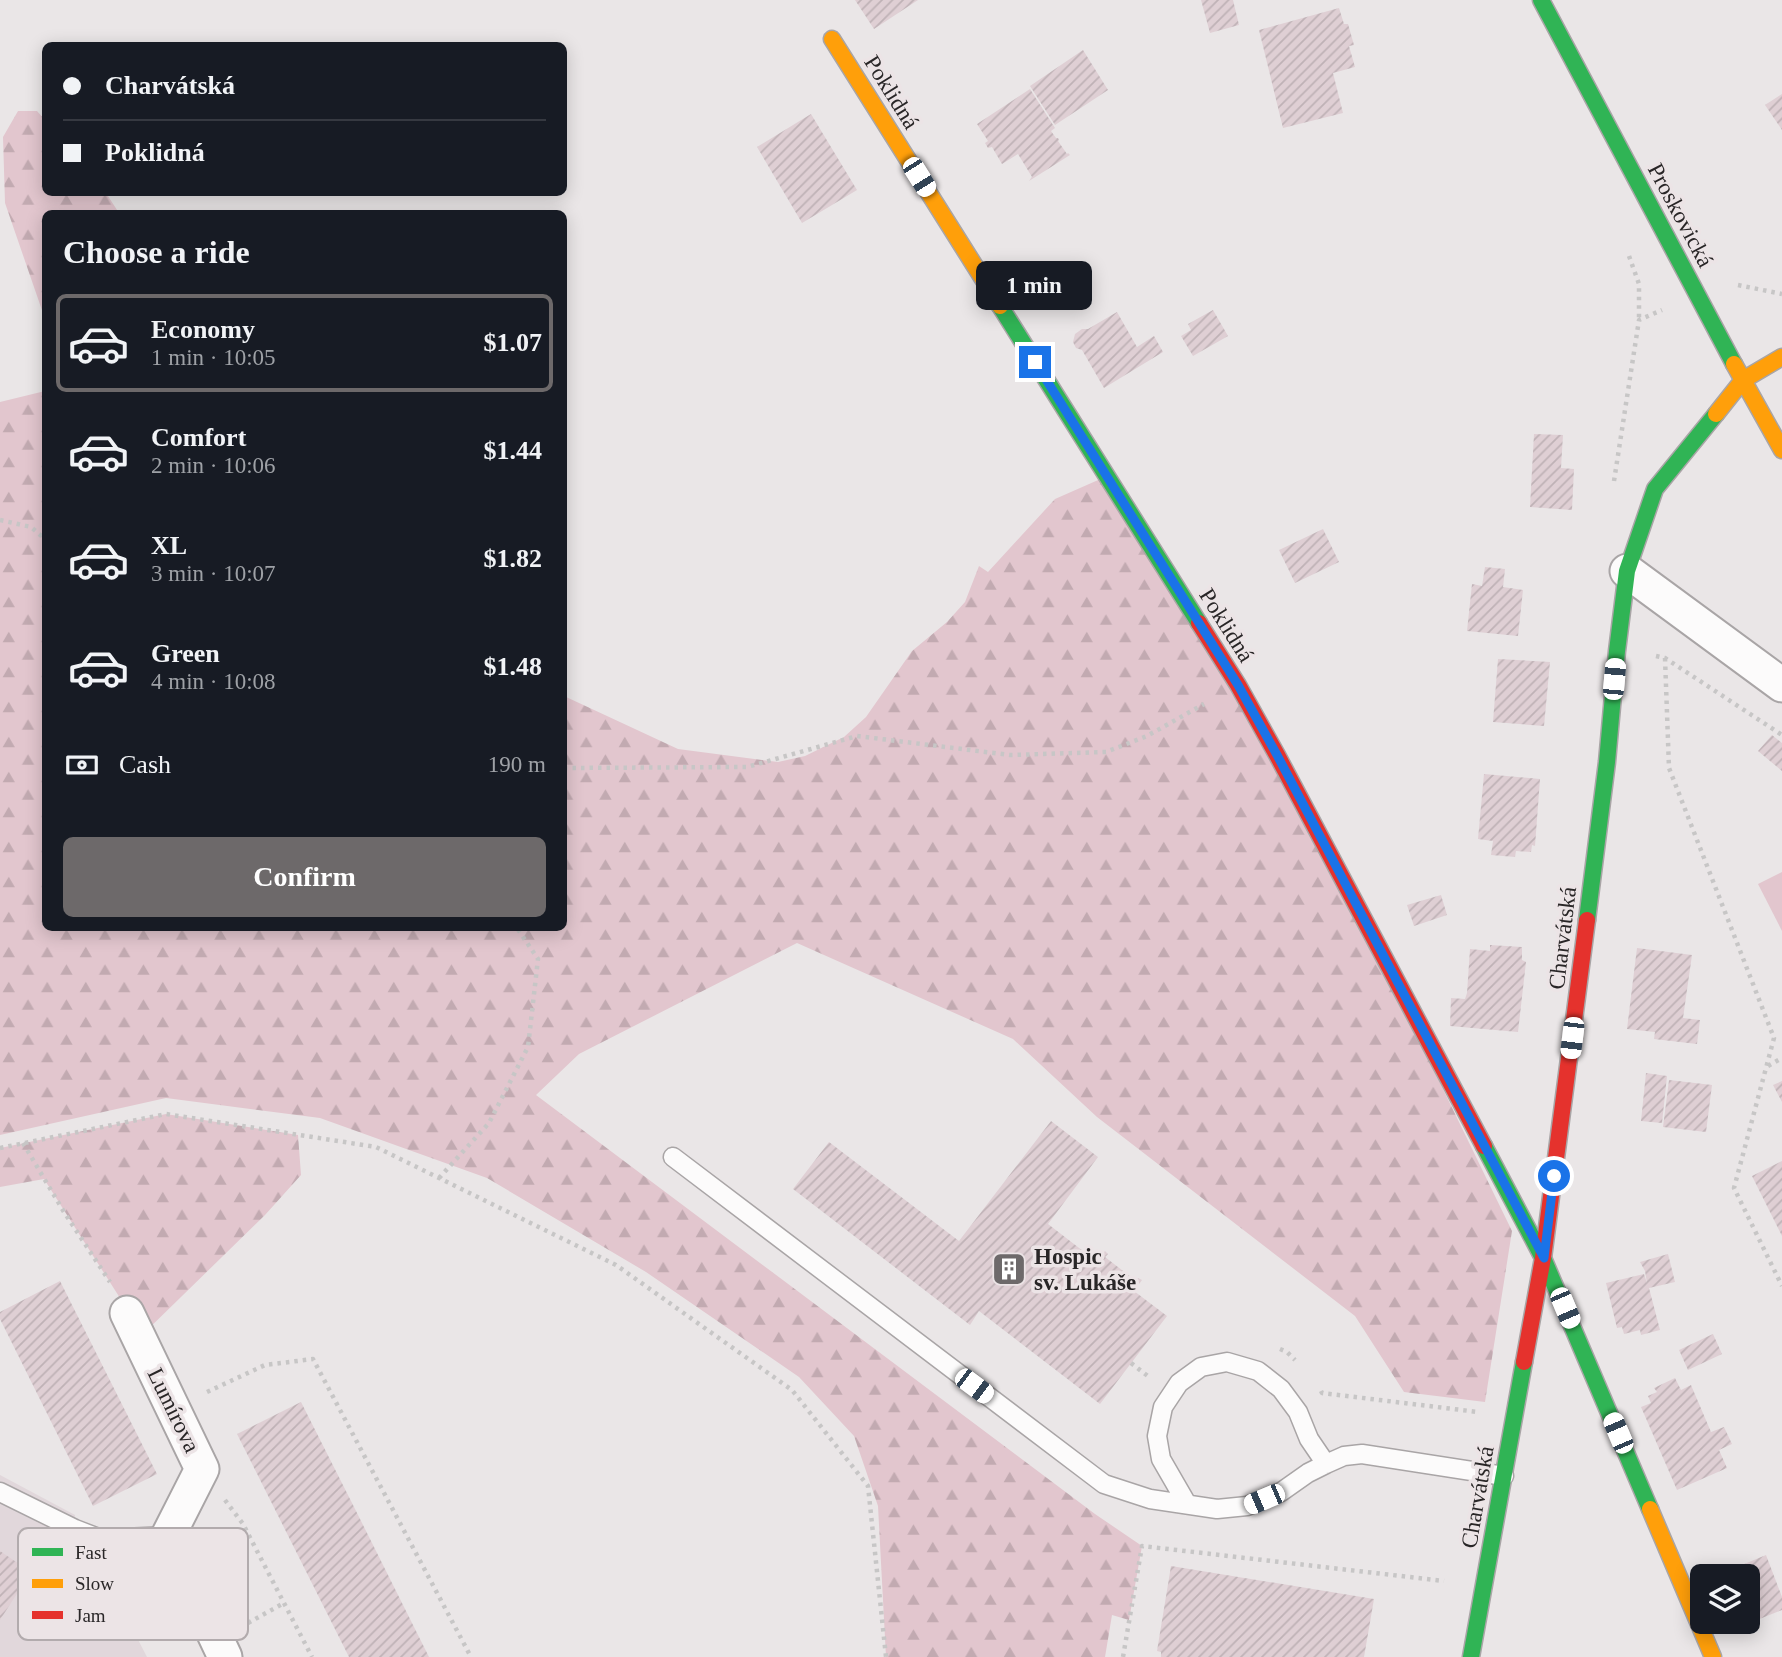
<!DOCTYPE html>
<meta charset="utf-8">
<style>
:root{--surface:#171b24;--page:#20242c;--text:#f1f3f6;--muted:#9ea1a6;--line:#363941;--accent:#6d696a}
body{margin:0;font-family:"Times New Roman",serif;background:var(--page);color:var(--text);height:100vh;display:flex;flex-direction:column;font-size:26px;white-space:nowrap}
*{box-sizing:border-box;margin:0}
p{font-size:23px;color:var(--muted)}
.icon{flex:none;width:38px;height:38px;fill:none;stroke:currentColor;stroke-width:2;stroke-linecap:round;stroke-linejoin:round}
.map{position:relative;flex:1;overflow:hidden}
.details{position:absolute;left:42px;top:210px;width:525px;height:721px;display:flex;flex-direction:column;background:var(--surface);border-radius:10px;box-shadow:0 4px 18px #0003}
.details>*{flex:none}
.banner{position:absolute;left:42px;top:42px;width:525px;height:154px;border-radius:10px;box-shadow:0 4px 18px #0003;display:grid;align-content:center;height:154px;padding:0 21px;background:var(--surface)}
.buttons{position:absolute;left:1690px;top:1564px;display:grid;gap:14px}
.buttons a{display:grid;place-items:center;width:70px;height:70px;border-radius:10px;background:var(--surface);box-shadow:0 4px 18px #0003;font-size:35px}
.end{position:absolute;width:32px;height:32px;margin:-16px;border:9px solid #1a73e8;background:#fff;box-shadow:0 0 0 4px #fff}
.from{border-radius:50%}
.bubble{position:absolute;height:49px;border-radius:10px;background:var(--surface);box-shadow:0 4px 18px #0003;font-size:23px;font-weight:700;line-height:49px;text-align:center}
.car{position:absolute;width:21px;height:42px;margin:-21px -10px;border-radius:9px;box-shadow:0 0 5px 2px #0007;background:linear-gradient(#fff 24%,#345 0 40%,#fff 0 76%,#345 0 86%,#fff 0)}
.banner b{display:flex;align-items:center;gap:24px;height:66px;font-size:26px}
.banner b+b{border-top:2px solid var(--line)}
.banner i{width:18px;height:18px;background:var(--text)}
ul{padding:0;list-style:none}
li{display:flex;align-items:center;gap:21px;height:98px;margin:0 14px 10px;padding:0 7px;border:4px solid transparent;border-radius:10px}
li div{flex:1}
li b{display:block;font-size:26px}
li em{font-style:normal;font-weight:700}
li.selected{border-color:var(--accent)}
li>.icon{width:63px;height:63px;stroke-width:1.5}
h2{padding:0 21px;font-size:32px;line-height:84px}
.pay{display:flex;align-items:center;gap:18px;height:77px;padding:0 21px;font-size:26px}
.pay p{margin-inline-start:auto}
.button{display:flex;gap:14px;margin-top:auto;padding:14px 21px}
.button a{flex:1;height:80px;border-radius:10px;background:var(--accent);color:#fff;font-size:28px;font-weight:700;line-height:80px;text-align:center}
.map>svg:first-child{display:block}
.built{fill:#e1d7db}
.green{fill:#e2c6ce}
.forest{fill:url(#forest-firs)}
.building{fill:url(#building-hatch)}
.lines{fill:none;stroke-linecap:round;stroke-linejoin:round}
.lane-casing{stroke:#a9a5a6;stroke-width:21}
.street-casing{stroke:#a9a5a6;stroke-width:37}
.fast-casing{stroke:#a9a5a6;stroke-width:19}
.slow-casing{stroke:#a9a5a6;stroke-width:19}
.jam-casing{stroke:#a9a5a6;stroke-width:19}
.path{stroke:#c7c6c6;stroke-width:4.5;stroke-dasharray:3.5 5;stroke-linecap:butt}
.lane{stroke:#fcfbfb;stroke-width:18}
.street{stroke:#fcfbfb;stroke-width:33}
.fast{stroke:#30b455;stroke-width:16}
.slow{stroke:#ff9f0a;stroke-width:16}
.jam{stroke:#e5322d;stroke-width:16}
.route{stroke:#1a73e8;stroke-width:9}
.labels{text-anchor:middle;stroke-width:7;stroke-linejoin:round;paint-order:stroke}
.street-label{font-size:23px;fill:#292627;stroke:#ece4e6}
.poi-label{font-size:23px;font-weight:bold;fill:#292627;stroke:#ece4e6;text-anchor:start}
.key{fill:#ece4e6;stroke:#b2abad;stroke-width:2}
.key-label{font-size:19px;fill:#292627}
</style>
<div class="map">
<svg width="1782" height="1657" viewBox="0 0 1782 1657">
<defs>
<pattern id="forest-firs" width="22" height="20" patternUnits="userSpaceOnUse" patternTransform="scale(1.75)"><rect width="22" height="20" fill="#e2c6ce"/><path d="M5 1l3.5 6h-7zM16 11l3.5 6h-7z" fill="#c2aab1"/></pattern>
<pattern id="building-hatch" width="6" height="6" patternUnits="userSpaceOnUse" patternTransform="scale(1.75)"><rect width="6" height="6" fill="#dfcfd4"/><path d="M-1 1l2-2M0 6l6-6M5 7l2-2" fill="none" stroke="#bfb2b6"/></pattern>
</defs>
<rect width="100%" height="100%" fill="#eae6e7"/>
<path class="built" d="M0 1475 75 1515 74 1543 106 1578 147 1657H0Z"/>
<path class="green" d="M1782 872V931L1758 884Z"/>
<path class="forest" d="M18 111H37L45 120 46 192 106 193 119 213 46 214 45 319 5 203 3 137Z
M45 391 46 928H564V696L678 749 778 762 805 756 844 737 866 717 912 651 947 622 965 602 979 566 988 572 1055 499 1105 477 1263 719 1512 1231 1485 1402 1404 1392 1355 1316 1097 1117 1013 1039 797 943 579 1054 536 1095 1095 1514 1142 1546 1129 1620 1112 1615 1105 1657H886L878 1506 854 1436 799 1377 646 1272 487 1178 320 1118 166 1098 0 1135V402Z
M166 1114 298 1135 301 1175 265 1215 139 1338 120 1298 44 1179 0 1187V1148Z"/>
<path class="building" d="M855 0H918L874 29Z
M1201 0H1233L1239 25 1210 33Z
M1339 8 1344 24H1348L1354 45 1349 46 1355 67 1333 73 1343 113 1283 128 1259 30Z
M1083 50 1108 90 1055 125 1030 86Z
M1030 89 1055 128 1051 131 1056 138H1058L1059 140 1058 141 1067 154 1068 153 1070 155 1029 181 1032 177 1018 154 1002 164 992 147 988 148 985 143 988 141 977 124Z
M1782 94V130L1765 105Z
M811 114 857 190 802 223 757 147Z
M1213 310 1228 336 1193 356 1181 336 1191 330 1188 324Z
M1117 312 1137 347 1154 336 1163 352 1104 388 1082 350 1076 348 1073 342 1075 334 1082 329H1088Z
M1534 434 1563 435 1561 468 1574 469 1572 510 1530 507Z
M1323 529 1339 562 1295 583 1279 550Z
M1485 567 1505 569 1503 587 1523 590 1518 636 1467 631 1472 584 1482 586Z
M1498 659 1550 662 1544 726 1493 722Z
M1772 735 1782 743V771L1758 751Z
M1484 774 1540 779 1535 846 1532 845 1531 852 1516 851 1515 857 1491 855 1493 841 1478 839Z
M1441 895 1447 915 1414 926 1407 905Z
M1490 945 1522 947V960L1526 962 1518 1032 1450 1026 1451 998 1465 999 1467 993 1470 949 1490 951Z
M1637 948 1692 955 1683 1018 1700 1020 1697 1044 1654 1039 1655 1032 1627 1029Z
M1646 1073 1667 1076 1662 1123 1641 1121Z
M1669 1080 1712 1085 1706 1132 1663 1127Z
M1782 1081V1102L1773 1085Z
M1051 1121 1098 1157 1048 1224 1096 1261 1105 1251 1108 1254 1105 1257 1136 1281 1138 1278 1142 1280 1134 1291 1167 1316 1100 1404 979 1311 970 1325 793 1189 829 1142 959 1241Z
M1782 1161V1236L1752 1176Z
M1668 1254 1675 1282 1649 1288 1660 1330 1641 1335 1640 1330 1624 1334 1622 1327 1617 1328 1606 1283 1644 1274 1647 1283 1645 1271 1640 1262Z
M60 1281 157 1474 93 1506 0 1319V1312Z
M1713 1334 1722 1354 1688 1370 1679 1350Z
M1675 1378 1681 1390 1691 1385 1711 1432 1724 1427 1732 1444 1719 1450 1727 1468 1677 1490 1641 1407 1651 1403 1648 1396 1657 1392 1654 1388Z
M301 1402 350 1499 429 1657H349L237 1434Z
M0 1551 31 1572 0 1620Z
M1766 1555 1782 1597V1610L1737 1628 1735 1622H1748V1577H1713Z
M1171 1566 1374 1599 1364 1657H1161V1652L1157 1651Z"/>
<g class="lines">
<g class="lane-casing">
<path id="lane" d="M673 1157 1104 1484 1150 1499 1217 1509 1247 1506 1281 1492 1308 1473 1326 1464 1344 1456 1362 1454 1504 1476
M0 1492 75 1529 101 1539 168 1536
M1187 1504 1161 1459 1157 1436 1163 1407 1179 1383 1201 1367 1227 1362 1258 1371 1281 1389 1298 1412 1309 1439 1326 1464"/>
</g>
<g class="street-casing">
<path id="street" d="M1627 571 1782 685
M127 1313 202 1469 168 1536 225 1657"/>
</g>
<g class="fast-casing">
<path id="fast" d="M1541 0 1734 364
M1000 306 1199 623
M1587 920 1607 762 1617 651 1627 571 1655 489 1716 414
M1484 1146 1543 1258 1650 1509
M1471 1657 1524 1362"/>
</g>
<g class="slow-casing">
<path id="slow" d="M832 39 1000 306
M1734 364 1782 450
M1716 414 1743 380 1782 357
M1650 1509 1713 1657"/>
</g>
<g class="jam-casing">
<path id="jam" d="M1199 623 1238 685 1277 755 1484 1146
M1524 1362 1543 1258 1587 920"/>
</g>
<path class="path" d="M1629 256 1639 284V320
M1738 285 1782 294
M1614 481 1639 320 1662 310
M0 520 31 527 46 540
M1656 656 1665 658 1782 735
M1665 658 1669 768 1774 1038 1734 1188 1782 1286
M564 768 747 767 857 736 1010 755 1106 752 1147 736 1204 704
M1768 1066 1782 1058
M23 1143 64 1212 110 1282
M0 1148 166 1114 376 1147 616 1265 792 1390 868 1486 886 1657
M439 1178 489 1123 528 1047 538 959 517 928
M1280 1349 1287 1352 1295 1360
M1131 1363 1149 1377
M1321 1391 1322 1393 1478 1412
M207 1392 265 1365 313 1359 471 1657
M225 1500 243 1524 312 1657
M248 1623 284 1603
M1123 1657 1142 1546 1444 1581"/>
<use href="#lane" class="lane"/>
<use href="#street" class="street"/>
<use href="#fast" class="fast"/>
<use href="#slow" class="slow"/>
<use href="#jam" class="jam"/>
</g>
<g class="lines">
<path class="route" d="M1035 362 1238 685 1277 755 1544 1258 1554 1176"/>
</g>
<defs>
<g id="building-square" transform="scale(1.75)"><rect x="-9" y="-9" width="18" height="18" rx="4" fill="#6d696a" stroke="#ece4e6"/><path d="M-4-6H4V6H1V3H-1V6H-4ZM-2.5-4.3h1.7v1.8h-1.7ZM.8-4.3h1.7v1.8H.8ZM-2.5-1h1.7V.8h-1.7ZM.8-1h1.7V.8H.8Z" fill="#fff"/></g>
</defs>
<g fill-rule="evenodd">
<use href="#building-square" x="1009" y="1269"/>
</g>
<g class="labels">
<g class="street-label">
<text transform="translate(892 92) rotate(58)" y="8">Poklidná</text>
<text transform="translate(1681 215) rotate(62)" y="8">Proskovická</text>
<text transform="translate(1227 625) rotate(58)" y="8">Poklidná</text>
<text transform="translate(1562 938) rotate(-83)" y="8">Charvátská</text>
<text transform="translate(174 1410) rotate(64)" y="8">Lumírova</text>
<text transform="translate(1477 1497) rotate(-80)" y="8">Charvátská</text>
</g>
<g class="poi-label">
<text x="1034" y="1264">Hospic<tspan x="1034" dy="26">sv. Lukáše</tspan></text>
</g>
</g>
<rect x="18" y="1528" width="230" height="112" rx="10" class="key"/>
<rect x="32" y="1548" width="31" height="8" fill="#30b455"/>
<rect x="32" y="1579" width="31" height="9" fill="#ff9f0a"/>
<rect x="32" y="1611" width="31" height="8" fill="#e5322d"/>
<g class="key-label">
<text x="75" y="1559">Fast</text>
<text x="75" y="1590">Slow</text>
<text x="75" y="1622">Jam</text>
</g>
</svg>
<div class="buttons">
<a><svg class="icon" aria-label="layers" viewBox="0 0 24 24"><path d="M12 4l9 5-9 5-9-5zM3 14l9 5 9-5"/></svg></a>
</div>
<i class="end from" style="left:1554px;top:1176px"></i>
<i class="end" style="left:1035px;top:362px"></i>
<div class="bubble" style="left:976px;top:261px;width:116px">1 min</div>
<i class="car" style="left:919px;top:177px;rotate:148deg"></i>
<i class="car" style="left:1614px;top:679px;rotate:5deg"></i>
<i class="car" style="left:1572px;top:1038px;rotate:187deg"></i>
<i class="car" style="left:1565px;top:1308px;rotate:157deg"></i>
<i class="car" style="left:974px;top:1386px;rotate:127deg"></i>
<i class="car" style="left:1618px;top:1433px;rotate:337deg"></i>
<i class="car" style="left:1264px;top:1499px;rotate:247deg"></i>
<div class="banner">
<b><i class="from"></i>Charvátská</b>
<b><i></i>Poklidná</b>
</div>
<section class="details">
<h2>Choose a ride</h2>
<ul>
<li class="selected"><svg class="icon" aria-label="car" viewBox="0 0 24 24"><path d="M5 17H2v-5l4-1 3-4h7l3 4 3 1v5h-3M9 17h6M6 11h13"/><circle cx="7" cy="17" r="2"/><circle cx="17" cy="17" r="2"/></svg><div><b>Economy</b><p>1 min · 10:05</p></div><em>$1.07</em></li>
<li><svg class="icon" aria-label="car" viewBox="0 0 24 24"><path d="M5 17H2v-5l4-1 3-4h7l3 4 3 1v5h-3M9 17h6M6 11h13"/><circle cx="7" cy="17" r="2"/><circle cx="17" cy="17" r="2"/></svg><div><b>Comfort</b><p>2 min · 10:06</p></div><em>$1.44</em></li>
<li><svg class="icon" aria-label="car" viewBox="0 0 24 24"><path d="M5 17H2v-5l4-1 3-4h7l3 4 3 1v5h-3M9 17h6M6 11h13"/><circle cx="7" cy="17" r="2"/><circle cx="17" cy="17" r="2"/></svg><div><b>XL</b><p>3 min · 10:07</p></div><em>$1.82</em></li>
<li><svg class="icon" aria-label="car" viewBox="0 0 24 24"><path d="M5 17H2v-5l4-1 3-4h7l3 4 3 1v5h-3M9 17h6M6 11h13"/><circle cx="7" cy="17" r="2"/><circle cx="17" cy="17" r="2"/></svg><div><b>Green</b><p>4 min · 10:08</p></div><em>$1.48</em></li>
</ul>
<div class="pay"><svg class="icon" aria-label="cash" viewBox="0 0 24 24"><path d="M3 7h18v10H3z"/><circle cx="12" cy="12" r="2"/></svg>Cash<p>190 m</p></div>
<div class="button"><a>Confirm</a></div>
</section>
</div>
